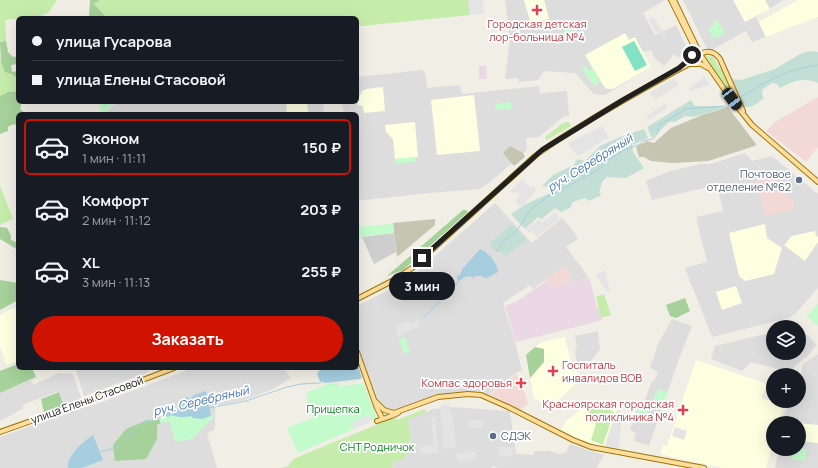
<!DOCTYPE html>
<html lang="ru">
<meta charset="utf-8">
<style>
:root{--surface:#171b24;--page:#242831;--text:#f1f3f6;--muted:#9ea1a6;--line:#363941;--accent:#d01200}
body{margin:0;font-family:Manrope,sans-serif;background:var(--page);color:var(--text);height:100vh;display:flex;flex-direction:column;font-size:15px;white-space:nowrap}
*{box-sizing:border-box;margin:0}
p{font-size:13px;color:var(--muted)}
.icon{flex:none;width:22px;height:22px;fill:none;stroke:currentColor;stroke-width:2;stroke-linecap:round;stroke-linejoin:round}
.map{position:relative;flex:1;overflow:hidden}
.drawer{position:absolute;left:16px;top:112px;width:343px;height:258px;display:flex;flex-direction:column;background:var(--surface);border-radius:6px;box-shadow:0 4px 16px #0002}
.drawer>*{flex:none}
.hud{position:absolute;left:16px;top:16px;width:343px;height:88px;border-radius:6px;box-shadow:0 4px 16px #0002;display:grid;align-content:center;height:88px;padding:0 16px;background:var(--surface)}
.tools{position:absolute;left:766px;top:320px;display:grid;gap:8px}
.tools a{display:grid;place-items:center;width:40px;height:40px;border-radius:50%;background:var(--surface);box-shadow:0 4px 16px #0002;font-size:20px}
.end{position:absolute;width:18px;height:18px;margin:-9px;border:5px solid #202020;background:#fff;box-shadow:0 0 0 2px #fff}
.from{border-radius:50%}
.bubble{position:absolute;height:28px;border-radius:14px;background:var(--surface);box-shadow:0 4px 16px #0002;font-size:13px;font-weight:700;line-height:28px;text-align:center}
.car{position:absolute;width:12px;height:24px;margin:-12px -6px;border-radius:5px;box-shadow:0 0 3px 1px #0007;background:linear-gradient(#222 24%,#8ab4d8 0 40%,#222 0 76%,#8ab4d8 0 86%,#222 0)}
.hud b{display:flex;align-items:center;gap:14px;height:38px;font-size:15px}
.hud b+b{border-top:1px solid var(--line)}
.hud i{width:10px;height:10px;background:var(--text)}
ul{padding:7px 0 0;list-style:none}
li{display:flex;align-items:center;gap:12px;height:56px;margin:0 8px 6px;padding:0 8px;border:2px solid transparent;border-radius:6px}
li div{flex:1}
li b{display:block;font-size:15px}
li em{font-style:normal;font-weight:700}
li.current{border-color:var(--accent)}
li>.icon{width:36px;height:36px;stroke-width:1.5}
.button{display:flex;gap:8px;margin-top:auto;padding:8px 16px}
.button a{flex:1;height:46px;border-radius:24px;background:var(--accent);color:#fff;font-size:16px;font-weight:700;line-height:46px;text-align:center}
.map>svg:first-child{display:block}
.residential{fill:#dedddd}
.commercial{fill:#f2d9d6}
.industrial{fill:#ead8e5}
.education{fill:#fdffe1}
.religious{fill:#cecece}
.construction{fill:#c4c6b1}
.grass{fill:#c6ecac}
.forest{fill:#a6d19a}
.wetland{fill:#c3dfd5}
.park{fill:#c3fbcd}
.pitch{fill:#83e1c5}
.parking{fill:#e4e4e4}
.water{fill:#a6cedf}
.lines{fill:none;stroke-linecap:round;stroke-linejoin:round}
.stream{stroke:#a6cedf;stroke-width:1}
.major-casing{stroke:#9c7600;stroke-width:6}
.major{stroke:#fedd9e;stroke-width:4}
.route{stroke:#202020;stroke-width:5}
.health-dot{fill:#e0444e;stroke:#fff;stroke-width:1.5}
.service-dot{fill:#5c6f8a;stroke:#fff;stroke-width:1.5}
.labels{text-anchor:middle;stroke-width:3.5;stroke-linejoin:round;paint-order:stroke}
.health-label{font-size:11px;fill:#be3a42;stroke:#fff;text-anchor:end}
.service-label{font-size:11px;fill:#4e5e75;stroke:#fff;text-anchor:end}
.street-label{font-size:11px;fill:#202020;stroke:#fff}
.park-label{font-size:11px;fill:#09831e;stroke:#fff}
.water-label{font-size:12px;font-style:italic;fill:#4975b3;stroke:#fff}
</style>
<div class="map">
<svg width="818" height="468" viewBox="0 0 818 468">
<rect width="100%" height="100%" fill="#f1eee6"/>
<path class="residential" d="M505 0H663L664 1 643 13 655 35 676 25 688 50 678 58 674 54 664 66 654 57 651 50 643 52 651 67 605 95 594 94 575 73 544 71 538 80 519 82 518 78 505 79 510 39Z
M683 0H784L756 17 766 37 752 42 746 31 714 49H707Z
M423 70 426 75 427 88 460 85 462 94 539 86 540 93 567 91 569 116 563 117 539 137 526 138 527 150 489 183 479 189 429 193 357 201V114H344L342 102H357V77Z
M116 102H323L324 114H105Z
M745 153 752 161 772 156 818 194V288L796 313 789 318 712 337 685 268 707 262 696 217 723 211 717 185 652 200 646 181 670 171 701 164H711Z
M495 203 532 243 562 218 572 229 578 239 566 247 587 275 588 278 573 282 565 266 533 289 530 285 503 303 515 341 522 371 517 372 488 395 477 391 446 393 426 399 399 410 393 411 383 408 379 405 377 400 358 351 359 344 357 342V306L395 287H400Z
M672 319 692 326 679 359 649 446 634 441 636 433 630 430 639 404 643 405 652 381H654L658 372 650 368 658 344Z
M598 331 600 349 591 361 577 363 575 351 577 347 575 336Z
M804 332 817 345 810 352 811 353 792 369 785 371 751 362 742 371 711 359 715 346 769 333 773 335V353H799V334Z
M818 354V468H775L779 449H799V423H783L785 412 793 401H799V386L801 385 802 365Z
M75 368H147L148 372 84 396Z
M193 368H283L291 378 275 388 245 400 215 406V430L207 433 217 468H0V437L84 407H89Z
M59 373 73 374 82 400 65 406 59 391 22 405 24 408 0 421V393L31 380 33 385Z
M451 407 510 411 516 454 534 455V451H550L559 454 566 452 570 444 604 455 596 468H498L492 466 491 468H392L393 462 404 458 408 452 410 443 409 437 412 436 407 420 433 409Z"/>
<path class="commercial" d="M818 97V147L806 162 766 131 775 122Z
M774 176 782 187 781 190 794 202V209L766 216 756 181Z
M565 266 573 281 572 280 552 288 547 279Z
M516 374 521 381 528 404 520 410 489 395Z"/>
<path class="industrial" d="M479 66H486L487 79H479Z
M588 278 590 280 597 308H599L602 320 588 324 516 342 505 306 517 301 548 280 552 288 572 280 573 282Z"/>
<path class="education" d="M524 0H544L549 19 531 24Z
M733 0H765L770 9 745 22Z
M798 0H818V17L766 37 759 22Z
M625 33 629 40 635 37 651 67 613 89H607L603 85 585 55Z
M383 87 385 111 364 113 363 106 358 105 357 97 361 94 362 91 366 89Z
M474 95 480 151 437 155 431 100Z
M286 102H307L308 113 287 114Z
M415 122 418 157 395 159 393 139 386 132 385 125Z
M765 224 767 238 782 248 774 274 745 281 739 276 729 233Z
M815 231 816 236 818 237V242L805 261 784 245 792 236Z
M736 286 742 303 722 310 716 292Z
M18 306V361L6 365 0 346V315Z
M565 337 571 363 582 378 551 407 534 398 526 355 541 342Z
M696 360 767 384 761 398 784 405 779 423H773V444L766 468H722L660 454 663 445 667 446Z
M594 399 617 410 604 447 579 439 561 430 566 421Z
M798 423 818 425V443L799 441V423Z"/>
<path class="religious" d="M394 233 396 252 374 264 362 237Z"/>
<path class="construction" d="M727 106 756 144 755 146 708 161 673 163 651 161 644 157H639L636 147 647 141 654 143 671 128 702 115 719 110Z
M510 146 523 153 525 157 514 166 503 153Z
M435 219V225L397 257 393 223Z"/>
<path class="grass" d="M0 0H57L49 12 41 16 5 20 6 41 0 42Z
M100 0H468L470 15 362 26H357V18H107L94 4Z
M0 56 1 62 18 79V91L8 92 0 96Z
M706 56 713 57 720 69H723L735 99 715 72Z
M569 122 571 126 547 140 545 137 563 123Z
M0 185 13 219 0 225Z
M604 294 611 315 601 318 596 297Z
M594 402 614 412 603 445 591 440 596 424 585 420Z
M425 409 426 412 407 420 412 436 409 438 410 443 413 442 414 446 412 447V451L408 452 404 459 393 462 392 468H282L288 466 293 459 383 422 396 417 397 420Z"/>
<path class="forest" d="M90 0H100L94 4 107 18H89Z
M6 41 8 52 13 57 18 56V64L11 65 12 72 18 71V79L12 74 5 72 1 62 0 42Z
M18 91V102H22L20 109 26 114H18V124L11 125 8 127V131L0 134V96L8 92Z
M463 210H466L468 212 403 270 387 276Z
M0 227 7 228 11 235V240L18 243V250L0 239Z
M0 280 18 283V300L0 310Z
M685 298 690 311 676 318 670 316 666 305Z
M535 347 544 349V362L530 378 526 355Z
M18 364V368H32L36 377 0 393V371Z
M59 392 64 406 44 413 41 399Z
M159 419 161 423 157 425V439L146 459 115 461 113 445 126 429 147 420 151 421Z"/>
<path class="wetland" d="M809 51 818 52V83C803 77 794 81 780 88L777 84 772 83 763 89 762 94 764 98C759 102 752 108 745 107L731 79 741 80 775 69 800 54Z
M691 100 695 106H725L718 110 693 117 685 116 675 122H669L652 138 647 127Z
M644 129 648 138 632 145 633 152 644 168 626 178 607 177 602 182 599 193H601L600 196 589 201 585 198 573 202 570 208 561 212 555 208 542 219 538 217 525 229 511 214 526 204 561 188 542 186 553 175 574 165 577 159 585 161 600 146 625 135Z
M512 224 527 240 506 256 501 252H496L490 245 491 242Z"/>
<path class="park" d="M717 19 725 33 714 39 708 28 714 25 715 20Z
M565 25 574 27 572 39 563 38Z
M586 66 589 71 593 69 600 82 594 86 582 69Z
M110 102 113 104 104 114H101L99 103Z
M511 102 512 109 496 110 495 104Z
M416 157V162L396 164 395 159Z
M393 224 394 233 364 236 359 239 357 235V227Z
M818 303V326L807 316Z
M405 337 410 352 404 354 399 339Z
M338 383 339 387 363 383 377 418 372 421 369 415 352 422 354 429 298 453 287 428 312 418 306 393 328 384Z
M659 389 667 392 664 403 653 400 655 394 658 393Z
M640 405 649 408 647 414 651 415 648 424 635 419Z
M212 414 214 417 195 436 193 439 175 442 169 421 161 423 159 419 166 416 169 417 170 415 191 416 201 418 211 416Z
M799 448 807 449 805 461 791 459 792 449Z"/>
<path class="pitch" d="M634 41 647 65 635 71 622 47Z"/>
<path class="parking" d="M468 0H483L484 14 470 15Z
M653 16 667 39 665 40 660 31 656 33 648 19Z
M704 77 710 85 691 91 689 88Z
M674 78 679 85 655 100 650 93Z
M665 104 667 108 649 120 646 116Z
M602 126 609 137 579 156 572 150 568 143Z
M522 179 531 188 534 187 536 190 524 205 519 207 515 202 521 193 510 192Z
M555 212 560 218 537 237 532 231 529 233 526 229 539 219 542 223Z
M605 271 610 291 607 292 595 274Z
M417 320 420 322 419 327 403 333 404 335 398 337 395 327 405 321 413 324Z
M449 404 450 412H452L456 448 444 449 440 409 441 405Z
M616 411 622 414 619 449 605 446Z
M370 415 372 421 354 429 352 422Z
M434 415H435L438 453 421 454 420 447 434 445 431 418 434 417Z
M468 420 483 421V428H468Z
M675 427 687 431 684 440 672 436Z
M499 447H513V456L500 457Z
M476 451V458L460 462 457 459 456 454Z"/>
<path class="water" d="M480 249C489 253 497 262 498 272 491 275 487 281 481 276H476L473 278 470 276 465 277 459 281 457 280V276L460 274 463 268Z
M357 362 362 378 360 379 326 383 320 381 317 374 321 368H357Z
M206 391 211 416 202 419 193 418 191 416C184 418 178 417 170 415L169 417H167L166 414 170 411 172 413 177 409 186 397H187L190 399 194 395Z
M93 435 103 460 82 468H68C65 457 85 440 93 435Z"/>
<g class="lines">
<path class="stream" d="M741 97C765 82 789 68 818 65
M496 252 504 241 517 230 532 208 546 198 601 168 610 159 622 151 640 144 643 141 653 139 658 133 659 125 686 109 725 106
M423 318 459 281
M209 408 246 401 287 387 301 384 319 383 324 381
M100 452 118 447 122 444 140 424 167 415"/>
<g class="major-casing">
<path id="major" d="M671 0 697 52 702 57 731 99 752 125 818 182
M674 0 700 54
M689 60 691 55 692 45
M688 62C699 54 710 45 720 59L743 111
M690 64H701L708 68
M357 299 394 280 412 268 535 156C554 141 575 130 595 117 630 96 666 76 702 57
M357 352 377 408 382 418
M375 401 384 410 394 413 438 397 468 394 481 395 508 407 573 440 591 447 704 468
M377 421C384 418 391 417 398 413
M0 432 90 400 174 368"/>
</g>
<use href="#major" class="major"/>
</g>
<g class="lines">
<path class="route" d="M422 258 542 150 623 100 679 68 686 62 692 55"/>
</g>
<g class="health-dot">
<path d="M535 4h4v4h4v4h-4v4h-4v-4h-4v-4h4z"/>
<path d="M551 365h4v4h4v4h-4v4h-4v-4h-4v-4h4z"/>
<path d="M519 377h4v4h4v4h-4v4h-4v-4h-4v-4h4z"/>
<path d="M681 404h4v4h4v4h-4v4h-4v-4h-4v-4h4z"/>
</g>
<g class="service-dot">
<circle cx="799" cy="180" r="4"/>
<circle cx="493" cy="436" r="4"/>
</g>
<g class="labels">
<g class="health-label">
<text x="537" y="28" text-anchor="middle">Городская детская<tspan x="537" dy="13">лор-больница №4</tspan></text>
<text x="562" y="369" text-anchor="start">Госпиталь<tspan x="562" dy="13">инвалидов ВОВ</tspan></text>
<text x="512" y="387">Компас здоровья</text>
<text x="674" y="408">Красноярская городская<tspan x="674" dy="13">поликлиника №4</tspan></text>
</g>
<g class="service-label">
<text x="791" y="178">Почтовое<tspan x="791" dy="13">отделение №62</tspan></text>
<text x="501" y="440" text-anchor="start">СДЭК</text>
</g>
<g class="street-label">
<text transform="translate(87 400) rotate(-20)" y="4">улица Елены Стасовой</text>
</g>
<g class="park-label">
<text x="333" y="413">Прищепка</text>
<text x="377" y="451">СНТ Родничок</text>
</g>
<g class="water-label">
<text transform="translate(590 163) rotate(-32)" y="4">руч. Серебряный</text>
<text transform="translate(201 401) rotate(-13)" y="4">руч. Серебряный</text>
</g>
</g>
</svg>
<div class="tools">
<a><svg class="icon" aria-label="layers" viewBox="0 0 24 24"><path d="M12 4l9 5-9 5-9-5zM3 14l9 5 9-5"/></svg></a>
<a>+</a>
<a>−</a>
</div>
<i class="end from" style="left:692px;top:55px"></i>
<i class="end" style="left:422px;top:258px"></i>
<div class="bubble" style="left:389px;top:272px;width:66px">3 мин</div>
<i class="car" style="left:732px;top:99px;rotate:143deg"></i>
<div class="hud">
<b><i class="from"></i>улица Гусарова</b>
<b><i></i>улица Елены Стасовой</b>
</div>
<section class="drawer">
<ul>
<li class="current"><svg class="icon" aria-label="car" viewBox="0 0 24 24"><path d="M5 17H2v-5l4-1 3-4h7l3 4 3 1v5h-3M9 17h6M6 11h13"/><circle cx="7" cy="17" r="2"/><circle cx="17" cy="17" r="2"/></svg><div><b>Эконом</b><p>1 мин · 11:11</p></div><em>150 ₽</em></li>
<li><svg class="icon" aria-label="car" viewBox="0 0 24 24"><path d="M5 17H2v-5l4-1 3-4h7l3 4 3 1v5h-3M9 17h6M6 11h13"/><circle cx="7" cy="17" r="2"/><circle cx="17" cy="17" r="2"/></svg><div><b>Комфорт</b><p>2 мин · 11:12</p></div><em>203 ₽</em></li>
<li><svg class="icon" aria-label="car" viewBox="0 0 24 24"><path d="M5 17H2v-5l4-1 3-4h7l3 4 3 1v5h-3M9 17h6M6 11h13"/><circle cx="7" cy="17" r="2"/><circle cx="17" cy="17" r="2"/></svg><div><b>XL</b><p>3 мин · 11:13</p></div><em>255 ₽</em></li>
</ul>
<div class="button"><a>Заказать</a></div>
</section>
</div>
